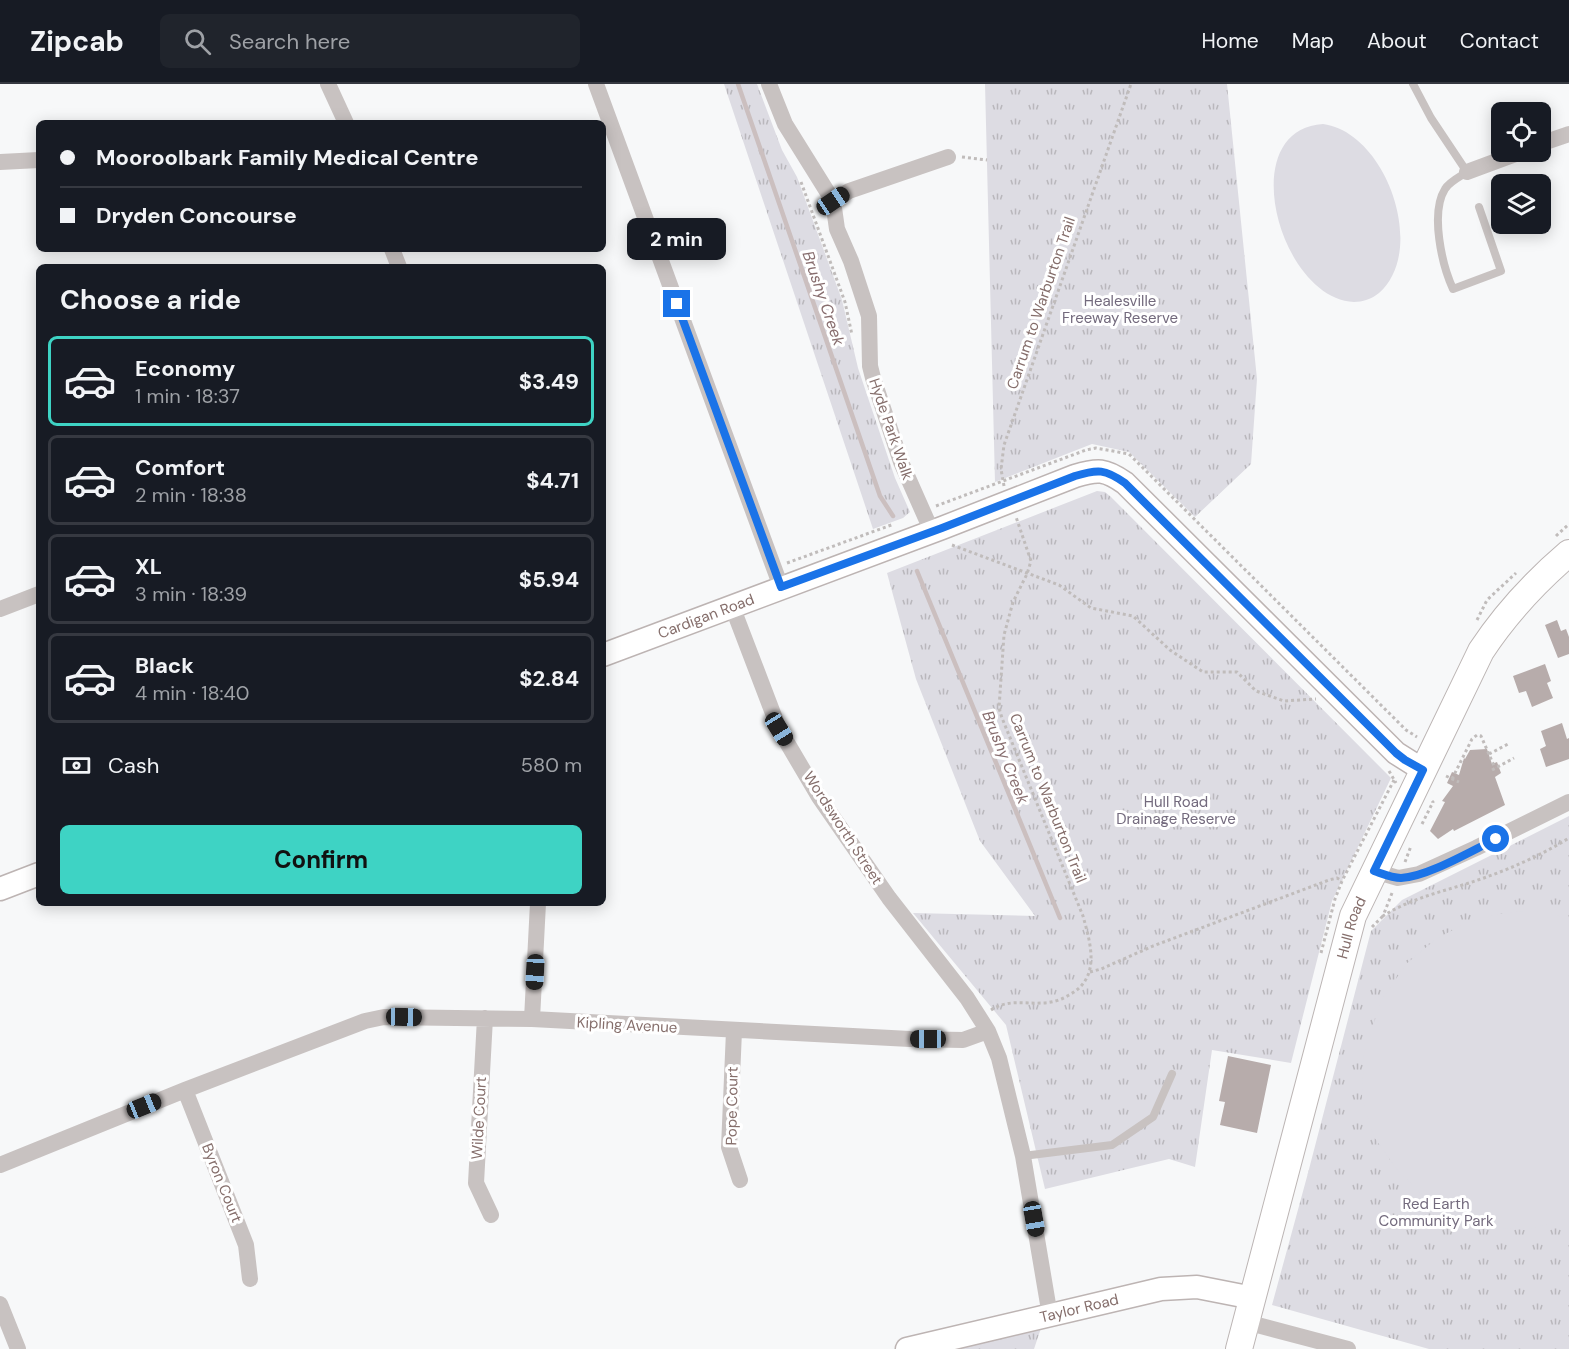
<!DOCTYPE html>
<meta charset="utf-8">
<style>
:root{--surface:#171b24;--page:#20242c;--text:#f1f3f6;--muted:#9ea1a6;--line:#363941;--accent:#3ed3c4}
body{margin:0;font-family:"DM Sans",sans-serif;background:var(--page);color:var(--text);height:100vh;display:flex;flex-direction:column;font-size:22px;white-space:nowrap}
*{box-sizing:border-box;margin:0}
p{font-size:20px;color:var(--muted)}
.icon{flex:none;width:33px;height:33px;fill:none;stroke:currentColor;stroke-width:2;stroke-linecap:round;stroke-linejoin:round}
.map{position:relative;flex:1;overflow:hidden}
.drawer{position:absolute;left:36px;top:180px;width:570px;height:642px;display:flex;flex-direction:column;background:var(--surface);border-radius:9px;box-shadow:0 3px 15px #0003}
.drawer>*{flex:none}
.guide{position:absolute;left:36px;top:36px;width:570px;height:132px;border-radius:9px;box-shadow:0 3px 15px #0003;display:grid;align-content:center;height:132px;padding:0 24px;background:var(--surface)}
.fabs{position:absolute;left:1491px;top:18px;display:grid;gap:12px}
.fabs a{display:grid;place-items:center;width:60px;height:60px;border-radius:9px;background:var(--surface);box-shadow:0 3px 15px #0003;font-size:30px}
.end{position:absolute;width:27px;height:27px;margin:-14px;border:8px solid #1a73e8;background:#fff;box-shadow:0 0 0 3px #fff}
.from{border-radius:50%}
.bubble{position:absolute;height:42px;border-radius:9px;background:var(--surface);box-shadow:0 3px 15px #0003;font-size:20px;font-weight:700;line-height:42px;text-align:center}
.car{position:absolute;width:18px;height:36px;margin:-18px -9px;border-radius:8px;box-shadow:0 0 4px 2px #0007;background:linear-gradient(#222 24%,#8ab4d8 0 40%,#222 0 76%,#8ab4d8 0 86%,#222 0)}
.guide b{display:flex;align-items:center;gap:21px;height:57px;font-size:22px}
.guide b+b{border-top:2px solid var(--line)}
.guide i{width:15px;height:15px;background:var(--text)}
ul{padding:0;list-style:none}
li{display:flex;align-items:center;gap:18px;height:90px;margin:0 12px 9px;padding:0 12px;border:3px solid var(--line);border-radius:9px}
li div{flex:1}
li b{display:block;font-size:22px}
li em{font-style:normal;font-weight:700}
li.selected{border-color:var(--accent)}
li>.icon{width:54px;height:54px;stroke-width:1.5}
h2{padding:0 24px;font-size:27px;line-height:72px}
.pay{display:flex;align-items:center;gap:15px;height:66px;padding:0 24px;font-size:22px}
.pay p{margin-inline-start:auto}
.cta{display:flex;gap:12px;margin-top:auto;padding:12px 24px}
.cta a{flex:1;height:69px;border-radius:9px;background:var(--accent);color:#111;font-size:24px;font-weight:700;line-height:69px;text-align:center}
header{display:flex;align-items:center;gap:36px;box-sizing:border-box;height:84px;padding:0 30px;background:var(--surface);border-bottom:2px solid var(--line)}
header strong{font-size:28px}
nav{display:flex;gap:33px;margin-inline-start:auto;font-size:21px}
.search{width:420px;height:54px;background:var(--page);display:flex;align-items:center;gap:15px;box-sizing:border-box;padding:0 21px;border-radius:9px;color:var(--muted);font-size:22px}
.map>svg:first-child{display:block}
.grass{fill:url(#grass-tufts)}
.pitch{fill:#dddce3}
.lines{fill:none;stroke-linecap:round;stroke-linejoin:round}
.stream{stroke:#cbbfbf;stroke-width:4.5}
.building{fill:#b7acab}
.secondary-casing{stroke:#bdb4b3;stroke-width:25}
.primary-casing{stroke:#bcb5b4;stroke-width:28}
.path{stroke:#c0bcbb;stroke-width:3;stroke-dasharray:3 3;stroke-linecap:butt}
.lane{stroke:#c8c2c1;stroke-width:8}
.street{stroke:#c8c2c1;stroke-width:16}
.secondary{stroke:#fff;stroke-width:22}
.primary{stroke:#fff;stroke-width:26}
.route{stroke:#1a73e8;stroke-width:8}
.labels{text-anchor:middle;stroke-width:6;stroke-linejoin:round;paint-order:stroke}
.park-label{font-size:15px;fill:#736a7d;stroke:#fff}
.street-label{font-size:15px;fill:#856e6b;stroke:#fff}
.water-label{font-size:16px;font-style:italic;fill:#876d6e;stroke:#fff}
</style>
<header>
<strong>Zipcab</strong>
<div class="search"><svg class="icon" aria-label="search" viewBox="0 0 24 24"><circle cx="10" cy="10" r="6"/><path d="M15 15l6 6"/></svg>Search here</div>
<nav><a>Home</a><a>Map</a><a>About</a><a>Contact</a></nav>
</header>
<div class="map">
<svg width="1569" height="1265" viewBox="0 0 1569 1265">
<defs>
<pattern id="grass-tufts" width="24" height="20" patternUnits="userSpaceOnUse" patternTransform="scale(1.5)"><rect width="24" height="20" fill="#dddce3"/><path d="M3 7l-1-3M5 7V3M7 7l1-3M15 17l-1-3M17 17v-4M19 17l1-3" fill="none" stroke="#b9b7bc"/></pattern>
</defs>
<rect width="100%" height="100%" fill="#f7f8f9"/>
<path class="grass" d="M724 0H757L782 66 797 93 842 216 858 284 895 394 910 428 903 434 873 445Z
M985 0H1227L1257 295 1251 380 1195 433 1129 368 1092 360 995 398Z
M1097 407 1105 408 1111 413 1391 694 1332 817 1291 979 1212 966 1195 1083 1169 1075 1045 1105 1006 941 913 829 1035 832 980 757 916 595 887 489Z
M1569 732V1265H1429L1272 1221 1308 1089 1371 847 1402 816Z
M1041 1244 1034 1265H953Z"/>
<path class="pitch" d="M1323 40C1386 48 1428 166 1379 209 1372 215 1362 218 1354 218 1280 215 1233 46 1323 40Z
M1524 827 1552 829 1569 837V1134L1525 1146 1474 1142 1432 1120 1398 1087 1374 1053 1362 1014 1364 970 1381 917 1406 880 1436 855 1464 840 1498 830Z"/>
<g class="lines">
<path class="stream" d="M738 0 880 412 893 432
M917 487 1060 834"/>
</g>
<path class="building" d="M1557 536 1561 547 1566 545 1569 553V570L1558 574 1545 541Z
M1545 580 1551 597 1547 599 1553 614 1532 623 1526 607 1519 609 1513 592Z
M1562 639 1567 655 1569 654V675L1546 683 1540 665 1546 662 1541 647Z
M1487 665 1492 680 1497 678 1501 689 1495 693 1505 721 1454 747 1453 745 1438 755 1430 747 1445 718 1442 717 1453 702 1447 699 1452 688 1459 691 1464 674 1465 675 1470 666Z
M1228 972 1271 981 1257 1049 1220 1041 1225 1018 1219 1017Z"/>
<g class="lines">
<g class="secondary-casing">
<g id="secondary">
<path id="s1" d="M603 571 942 444 1075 392C1098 385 1105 385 1125 399L1396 669 1423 686"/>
<path d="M0 805 39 790"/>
<path id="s2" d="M907 1265 1161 1205 1197 1203 1253 1214"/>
</g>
</g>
<g class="primary-casing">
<g id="primary">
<path id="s3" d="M1239 1265 1353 832 1481 567C1506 529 1535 498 1569 469"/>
</g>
</g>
<path class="path" d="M962 73 987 76
M801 98 845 218 852 251
M1004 402 1001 385 1004 361 1131 0
M936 422 1086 366 1096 364 1129 370 1406 646 1417 653
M1556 452 1569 440
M952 461 1059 501 1091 524 1133 532 1170 566 1203 588H1237L1256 607 1284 617 1316 615
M787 479 894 440
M1477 536 1487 516 1516 489
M1489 670 1508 660
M1492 686 1514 674
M1389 687 1396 699
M1446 692 1459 698
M1452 695 1472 655 1477 651 1481 652 1495 684
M1422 740 1433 718 1432 717
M1405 778 1411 762
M1392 809 1383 832C1411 814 1445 807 1475 797 1508 786 1540 772 1569 754
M1372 843 1383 832
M1321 869 1335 815 1342 797 1394 696
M1090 888 1101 885 1153 862 1329 796 1337 794 1342 797
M991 926C1008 915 1024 920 1042 919 1051 919 1061 916 1069 911 1101 894 1091 861 1083 832L1002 634 999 624 1004 551 1013 518 1027 490 1031 477 1016 433"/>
<path class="lane" d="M1413 0 1431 34 1467 88C1461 92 1449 98 1445 105 1430 129 1442 181 1453 205L1501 187 1479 123
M1023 1072 1112 1061 1153 1033 1172 990"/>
<path class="street" d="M328 0 346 39
M596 0 781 503
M769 0 785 40 833 117
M1540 60 1569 50
M0 78 39 76
M1467 88 1521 68
M392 165 399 183
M932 448 901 378 873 294 870 282 869 232 851 177 837 145 833 117 849 107 948 73
M732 522 779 645 819 713 889 814 967 914 988 947 999 974 1023 1072 1050 1232
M0 525 39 510
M1374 787 1398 794 1419 790 1476 764 1569 718
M485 934 476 1099 491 1131
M532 935 538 819
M734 947 729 1063 740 1096
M185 1006 246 1161 250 1195
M0 1081 185 1006 365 937 384 933 532 935 910 955 963 956 988 947
M0 1220 18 1265
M1246 1238 1348 1265"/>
<use href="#secondary" class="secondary"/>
<use href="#primary" class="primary"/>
</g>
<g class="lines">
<path class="route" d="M677 220 781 503 942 444 1075 392C1098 385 1105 385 1125 399L1396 669 1405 676 1423 686 1374 787C1383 790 1392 794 1401 794 1427 793 1471 767 1496 755"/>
</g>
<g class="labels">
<g class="park-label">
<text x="1120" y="222">Healesville<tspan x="1120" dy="17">Freeway Reserve</tspan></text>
<text x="1176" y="723">Hull Road<tspan x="1176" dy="17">Drainage Reserve</tspan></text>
<text x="1436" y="1125">Red Earth<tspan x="1436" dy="17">Community Park</tspan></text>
</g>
<g class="street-label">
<text transform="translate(1041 219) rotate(-71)" y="5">Carrum to Warburton Trail</text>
<text transform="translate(891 345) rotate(71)" y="5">Hyde Park Walk</text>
<text dy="5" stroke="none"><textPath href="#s1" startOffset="110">Cardigan Road</textPath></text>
<text transform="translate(1048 714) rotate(68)" y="5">Carrum to Warburton Trail</text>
<text transform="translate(843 744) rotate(57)" y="5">Wordsworth Street</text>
<text dy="5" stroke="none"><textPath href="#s3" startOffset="436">Hull Road</textPath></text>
<text transform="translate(627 941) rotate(3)" y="5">Kipling Avenue</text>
<text transform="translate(732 1022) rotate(-89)" y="5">Pope Court</text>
<text transform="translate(479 1034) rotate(-87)" y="5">Wilde Court</text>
<text transform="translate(222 1099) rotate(68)" y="5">Byron Court</text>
<text dy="5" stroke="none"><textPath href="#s2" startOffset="177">Taylor Road</textPath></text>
</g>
<g class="water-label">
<text transform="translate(824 214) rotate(71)" y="6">Brushy Creek</text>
<text transform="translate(1006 673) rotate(68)" y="6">Brushy Creek</text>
</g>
</g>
</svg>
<div class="fabs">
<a><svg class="icon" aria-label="locate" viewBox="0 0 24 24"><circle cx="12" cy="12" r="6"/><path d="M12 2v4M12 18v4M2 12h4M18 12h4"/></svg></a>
<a><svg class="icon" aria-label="layers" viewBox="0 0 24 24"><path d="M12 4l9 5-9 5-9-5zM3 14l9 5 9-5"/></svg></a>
</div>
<i class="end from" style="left:1496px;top:755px"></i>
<i class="end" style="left:677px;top:220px"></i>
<div class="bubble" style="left:627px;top:134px;width:99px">2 min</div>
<i class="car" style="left:833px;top:117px;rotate:56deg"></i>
<i class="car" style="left:779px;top:645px;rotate:148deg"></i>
<i class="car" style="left:535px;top:888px;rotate:183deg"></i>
<i class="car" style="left:404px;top:933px;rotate:91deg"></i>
<i class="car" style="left:928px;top:955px;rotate:270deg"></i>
<i class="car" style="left:144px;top:1022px;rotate:68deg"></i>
<i class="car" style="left:1034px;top:1135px;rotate:170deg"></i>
<div class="guide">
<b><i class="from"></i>Mooroolbark Family Medical Centre</b>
<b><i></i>Dryden Concourse</b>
</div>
<section class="drawer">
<h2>Choose a ride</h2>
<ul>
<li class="selected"><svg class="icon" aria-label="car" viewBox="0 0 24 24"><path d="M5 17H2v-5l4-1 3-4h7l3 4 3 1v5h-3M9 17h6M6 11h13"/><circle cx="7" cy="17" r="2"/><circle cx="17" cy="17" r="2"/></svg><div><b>Economy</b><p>1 min · 18:37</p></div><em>$3.49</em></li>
<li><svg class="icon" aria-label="car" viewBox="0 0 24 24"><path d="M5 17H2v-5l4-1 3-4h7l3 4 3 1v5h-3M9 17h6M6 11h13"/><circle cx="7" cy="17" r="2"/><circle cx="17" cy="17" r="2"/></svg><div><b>Comfort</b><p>2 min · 18:38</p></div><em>$4.71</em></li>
<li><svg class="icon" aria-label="car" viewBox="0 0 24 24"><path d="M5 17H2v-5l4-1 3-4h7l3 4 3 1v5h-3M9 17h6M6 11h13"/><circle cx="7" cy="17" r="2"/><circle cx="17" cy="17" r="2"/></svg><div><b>XL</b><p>3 min · 18:39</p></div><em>$5.94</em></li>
<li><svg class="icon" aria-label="car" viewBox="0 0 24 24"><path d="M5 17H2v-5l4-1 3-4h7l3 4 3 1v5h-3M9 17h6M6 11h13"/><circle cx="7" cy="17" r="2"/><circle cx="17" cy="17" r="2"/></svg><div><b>Black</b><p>4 min · 18:40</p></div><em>$2.84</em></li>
</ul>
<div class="pay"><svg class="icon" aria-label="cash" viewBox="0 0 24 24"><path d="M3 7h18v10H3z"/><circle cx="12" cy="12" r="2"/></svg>Cash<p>580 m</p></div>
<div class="cta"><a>Confirm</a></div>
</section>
</div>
